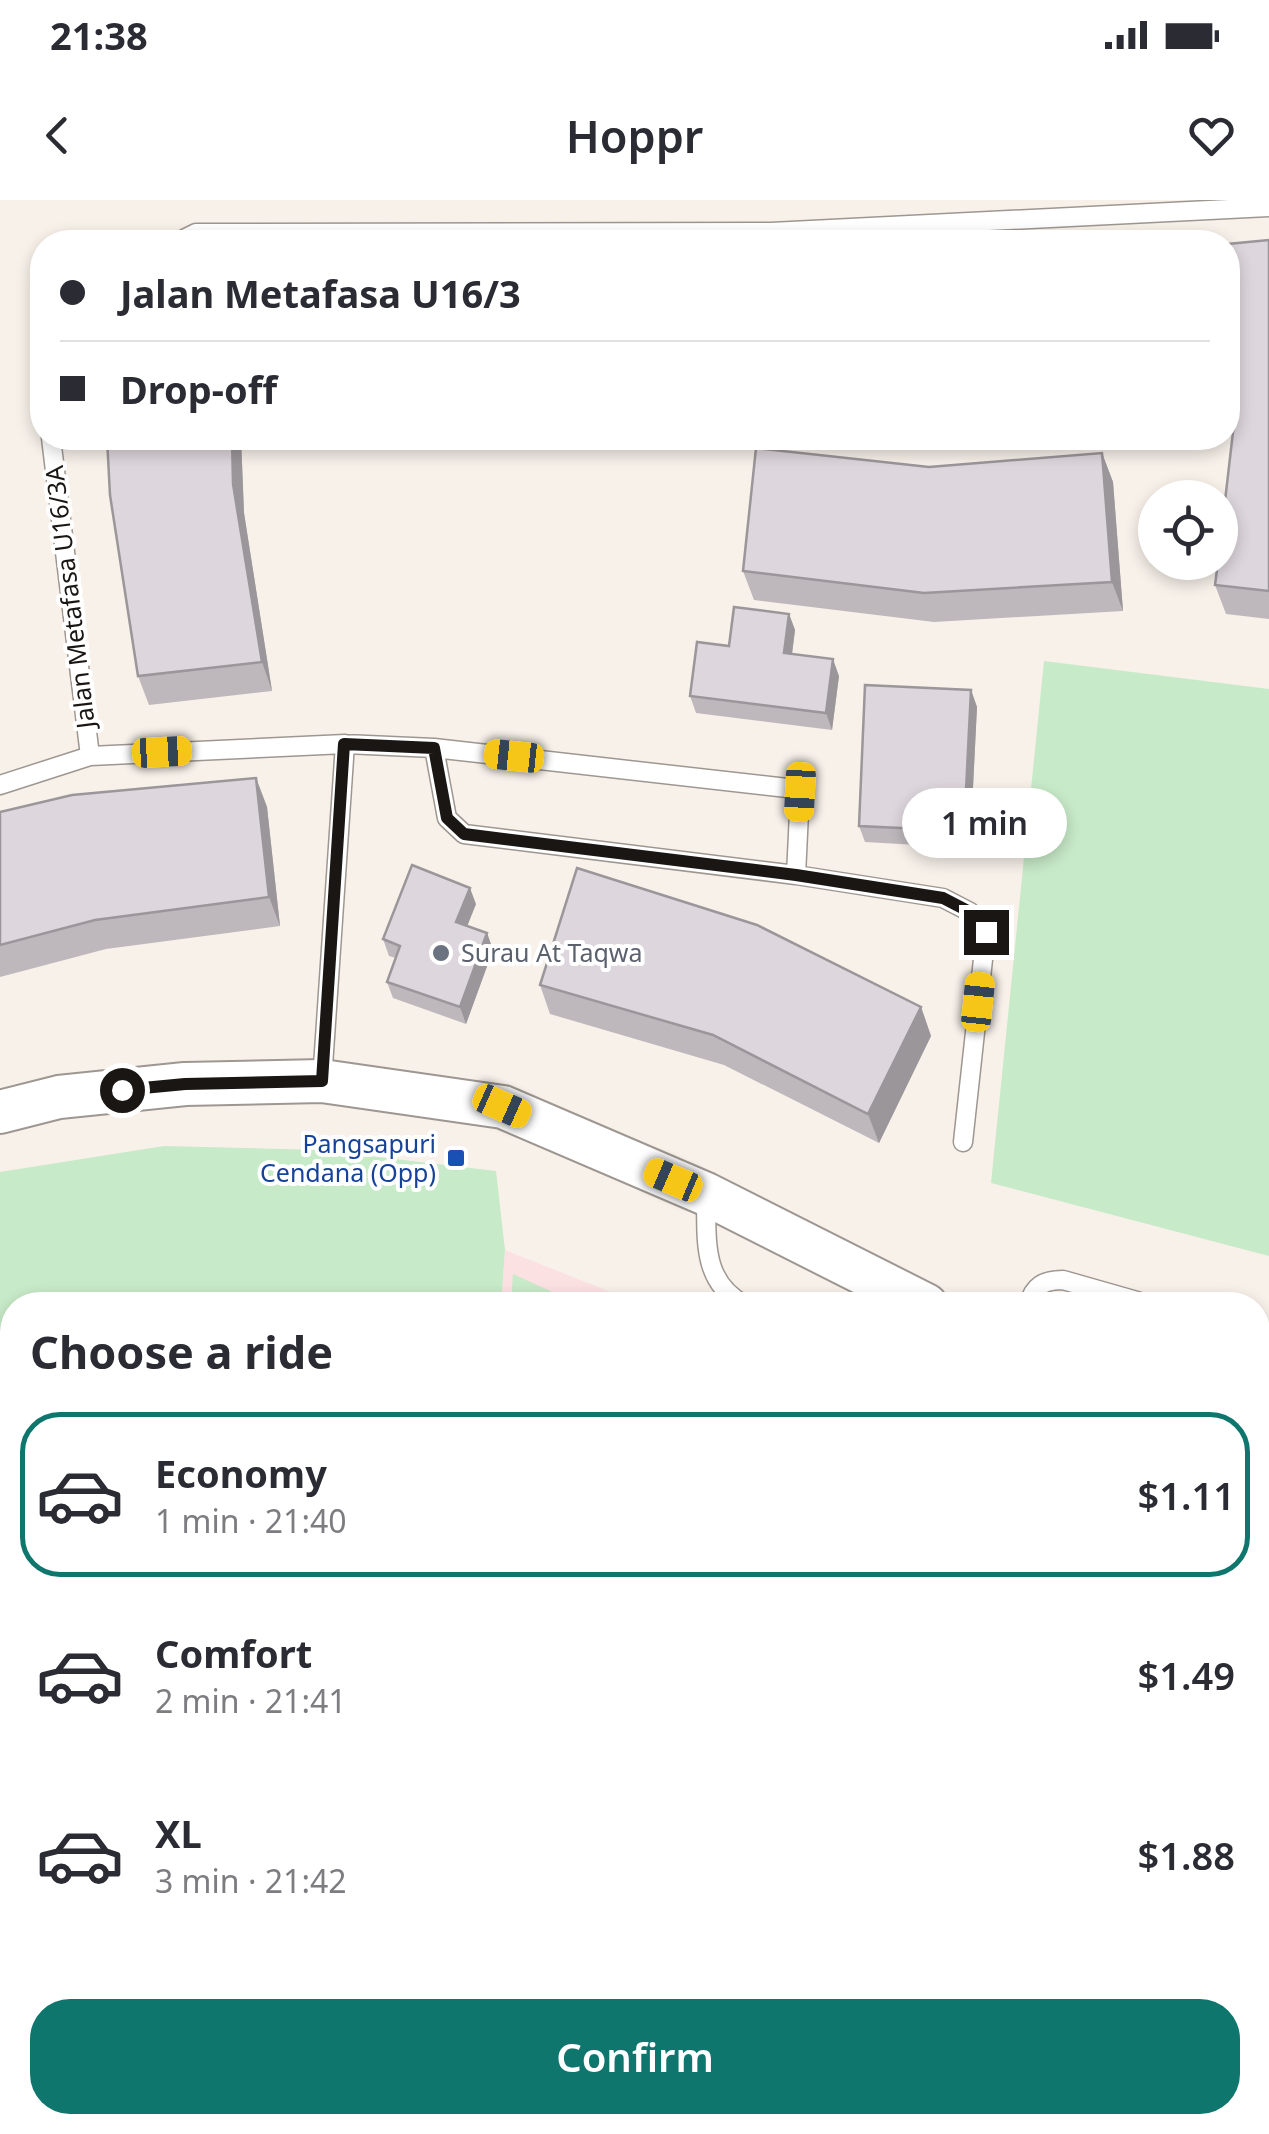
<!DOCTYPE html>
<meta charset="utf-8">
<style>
:root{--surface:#fff;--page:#f2f2f3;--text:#2b2b33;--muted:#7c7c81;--line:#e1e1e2;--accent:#0f766e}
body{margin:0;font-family:"Noto Sans",sans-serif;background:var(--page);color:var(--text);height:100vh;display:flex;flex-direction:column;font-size:38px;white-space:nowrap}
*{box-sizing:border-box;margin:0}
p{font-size:32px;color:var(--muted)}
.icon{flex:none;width:55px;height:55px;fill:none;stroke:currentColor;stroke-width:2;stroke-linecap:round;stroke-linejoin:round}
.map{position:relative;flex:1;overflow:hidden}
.side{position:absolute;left:0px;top:1092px;width:1270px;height:842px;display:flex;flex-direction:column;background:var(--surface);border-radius:40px 40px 0 0;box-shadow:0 5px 15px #0003}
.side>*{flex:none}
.top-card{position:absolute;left:30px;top:30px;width:1210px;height:220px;border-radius:40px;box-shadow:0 5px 15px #0003;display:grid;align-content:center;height:220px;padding:0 30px;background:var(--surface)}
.tools{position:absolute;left:1138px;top:280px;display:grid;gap:20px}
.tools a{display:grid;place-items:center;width:100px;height:100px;border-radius:50%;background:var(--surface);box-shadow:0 5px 15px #0003;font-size:50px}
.end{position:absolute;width:45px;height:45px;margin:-22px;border:12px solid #191614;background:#fff;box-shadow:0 0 0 5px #fff}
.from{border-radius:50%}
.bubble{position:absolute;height:70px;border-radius:35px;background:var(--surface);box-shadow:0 5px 15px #0003;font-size:32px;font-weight:600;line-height:70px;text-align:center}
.car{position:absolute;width:30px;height:60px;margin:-30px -15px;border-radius:12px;box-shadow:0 0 8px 2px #0007;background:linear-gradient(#f5c518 24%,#345 0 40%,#f5c518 0 76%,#345 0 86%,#f5c518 0)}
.top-card b{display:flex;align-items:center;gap:35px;height:95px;font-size:38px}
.top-card b+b{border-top:2px solid var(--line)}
.top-card i{width:25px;height:25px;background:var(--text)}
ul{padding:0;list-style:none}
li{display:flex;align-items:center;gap:30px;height:165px;margin:0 20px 15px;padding:0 10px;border:5px solid transparent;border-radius:40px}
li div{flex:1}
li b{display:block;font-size:38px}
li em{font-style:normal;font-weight:600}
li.selected{border-color:var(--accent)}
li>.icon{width:90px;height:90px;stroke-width:1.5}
h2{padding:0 30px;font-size:45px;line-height:120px}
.action{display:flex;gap:20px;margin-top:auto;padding:20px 30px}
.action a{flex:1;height:115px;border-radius:40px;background:var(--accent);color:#fff;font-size:40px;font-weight:600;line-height:115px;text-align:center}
.status{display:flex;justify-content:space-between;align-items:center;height:70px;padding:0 50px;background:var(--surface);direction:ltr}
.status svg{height:28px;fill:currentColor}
header{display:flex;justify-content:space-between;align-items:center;height:130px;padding:0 30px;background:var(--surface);font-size:45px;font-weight:600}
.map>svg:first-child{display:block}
.education{fill:#fce1e3}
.green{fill:#c7eac8}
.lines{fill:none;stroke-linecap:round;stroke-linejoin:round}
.service-casing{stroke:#9e9791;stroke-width:21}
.tertiary-casing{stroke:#9e9791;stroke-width:46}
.service{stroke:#fff;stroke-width:18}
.tertiary{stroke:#fff;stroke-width:42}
.wall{fill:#beb8bd}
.shaded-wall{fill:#9b969a}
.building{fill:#ddd6dc;stroke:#9b969a;stroke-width:2.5}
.route{stroke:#191614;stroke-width:12}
.worship-dot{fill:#6b7280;stroke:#fff;stroke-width:4}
.transit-dot{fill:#1a4fb4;stroke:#fff;stroke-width:4}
.labels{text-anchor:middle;stroke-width:8;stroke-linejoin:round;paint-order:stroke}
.street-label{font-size:25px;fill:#191614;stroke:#fff}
.worship-label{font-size:25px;fill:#5b616d;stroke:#fff;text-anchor:start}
.transit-label{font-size:25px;fill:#164399;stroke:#fff;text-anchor:end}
</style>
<div class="status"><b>21:38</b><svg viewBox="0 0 49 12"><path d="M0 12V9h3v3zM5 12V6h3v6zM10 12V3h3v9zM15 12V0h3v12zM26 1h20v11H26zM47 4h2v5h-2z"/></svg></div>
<header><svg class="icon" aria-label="back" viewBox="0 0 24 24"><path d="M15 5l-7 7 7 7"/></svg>Hoppr<svg class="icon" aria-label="heart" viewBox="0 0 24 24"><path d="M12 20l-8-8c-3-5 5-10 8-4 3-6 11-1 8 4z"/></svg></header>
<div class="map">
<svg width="1269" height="1934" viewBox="0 0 1269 1934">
<rect width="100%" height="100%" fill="#f8f1ea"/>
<path class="education" d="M505 1050 643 1105H501Z
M1258 1327 1269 1334V1934H464L465 1922H1258Z"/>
<path class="green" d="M1044 461 1269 489V1056L991 983Z
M164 946 319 950 496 971 505 1050 501 1105H12V1922H0V972Z
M513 1074 581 1105H511Z
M32 1923 465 1922V1923L464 1934H403Z
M944 1923H1080L1087 1934H951Z"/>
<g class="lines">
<g class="service-casing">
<path id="service" d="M178 42 196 33 771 32 1269 7
M51 238 90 556
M434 548 447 618 464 634 796 675
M0 585 90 556 345 544 434 548 796 589 800 592 796 675 943 698 970 712 986 732 963 942
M322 881 345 544
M706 995C707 1039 701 1082 745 1105
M1028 1105C1034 1086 1043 1080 1063 1080L1151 1105
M1258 1135 1269 1139
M1258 1597 1269 1566"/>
</g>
<g class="tertiary-casing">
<path id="tertiary" d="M0 912 59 897 185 884 322 881 503 907 706 994 926 1105
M1258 1267 1269 1272"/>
</g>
<use href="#service" class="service"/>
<use href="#tertiary" class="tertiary"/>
</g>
<path class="wall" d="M1269 40V419L1226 414 1215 385Z
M107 238H241L244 313 272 491 149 505 138 476Z
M1102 253 1113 282 1123 411 934 422 754 400 743 371 929 267Z
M789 414 795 430 792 454 839 476 832 530 696 513 690 496Z
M971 490 977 507 970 648 865 642 859 626Z
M256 578 267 607 280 726 106 749 0 777V612Z
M476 704 467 726 487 733 493 750 466 824 393 798 387 782 396 758 389 756 383 739Z
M540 785 921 807 931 836 879 943 724 865 550 814Z
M1258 1644 1269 1645V1711L1258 1710Z
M1108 1922H1142L1129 1931 1168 1923 1172 1934H1116Z"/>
<path class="shaded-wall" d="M232 238H241L244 313 272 491 262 462 233 284Z
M1102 253 1113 282 1123 411 1112 382Z
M789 414 795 430 790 469 784 453Z
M833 459 839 476 832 530 826 513Z
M971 490 977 507 970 648 964 631Z
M256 578 267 607 280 726 269 697Z
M470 688 476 704 462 739 456 722Z
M487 733 493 750 466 824 460 807Z
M921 807 931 836 879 943 868 914Z
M1114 1922H1142L1126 1934H1118Z"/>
<path class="building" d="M1269 40V391L1215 385 1218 362H1220V344L1235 215 1228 148V44Z
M107 238H232L233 284 262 462 138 476 110 295Z
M756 248 929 267 1102 253 1112 382 924 393 743 371Z
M734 407 789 414 784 453 833 459 826 513 690 496 697 442 729 446Z
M865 485 971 490 964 631 859 626Z
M256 578 269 697 95 720 0 745V612L72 595Z
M412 665 470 688 456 722 487 733 460 807 387 782 400 746 383 739Z
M577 668 757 725 921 807 868 914 713 835 540 785Z
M1258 1644 1269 1645V1694H1258Z
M1168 1923 1170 1934H1121V1933Z"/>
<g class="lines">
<path class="route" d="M122 890 185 884 322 881 344 544 434 548 447 618 464 634 796 675 943 698 970 712 986 732"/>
</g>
<circle class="worship-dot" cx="441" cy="753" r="10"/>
<rect class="transit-dot" x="446" y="948" width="20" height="20" rx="5"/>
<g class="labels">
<g class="street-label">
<text transform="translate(70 397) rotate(-97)" y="9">Jalan Metafasa U16/3A</text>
</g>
<g class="worship-label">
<text x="461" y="762">Surau At Taqwa</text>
</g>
<g class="transit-label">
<text x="436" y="953">Pangsapuri<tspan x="436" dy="29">Cendana (Opp)</tspan></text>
</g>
</g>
</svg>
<div class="tools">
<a><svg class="icon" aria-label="locate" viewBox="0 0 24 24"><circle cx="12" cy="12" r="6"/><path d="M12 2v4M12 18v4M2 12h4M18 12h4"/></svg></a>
</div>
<i class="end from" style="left:122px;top:890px"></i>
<i class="end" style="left:986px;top:732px"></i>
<div class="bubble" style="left:902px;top:588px;width:165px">1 min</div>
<i class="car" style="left:162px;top:552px;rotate:87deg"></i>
<i class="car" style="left:514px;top:556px;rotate:276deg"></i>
<i class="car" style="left:800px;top:592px;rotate:183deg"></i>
<i class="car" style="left:978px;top:802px;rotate:6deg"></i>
<i class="car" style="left:502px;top:906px;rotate:114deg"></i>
<i class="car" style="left:673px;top:980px;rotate:293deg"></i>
<div class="top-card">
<b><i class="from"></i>Jalan Metafasa U16/3</b>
<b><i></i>Drop-off</b>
</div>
<section class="side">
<h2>Choose a ride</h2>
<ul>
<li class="selected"><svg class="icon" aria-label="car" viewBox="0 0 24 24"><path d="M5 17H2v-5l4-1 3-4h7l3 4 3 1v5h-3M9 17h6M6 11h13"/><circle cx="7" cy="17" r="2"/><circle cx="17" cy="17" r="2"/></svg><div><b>Economy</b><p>1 min · 21:40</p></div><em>$1.11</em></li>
<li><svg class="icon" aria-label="car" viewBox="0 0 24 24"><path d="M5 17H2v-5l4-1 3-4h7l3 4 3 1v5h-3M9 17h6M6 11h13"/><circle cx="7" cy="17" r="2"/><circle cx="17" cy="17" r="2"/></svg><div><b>Comfort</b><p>2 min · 21:41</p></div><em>$1.49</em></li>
<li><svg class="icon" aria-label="car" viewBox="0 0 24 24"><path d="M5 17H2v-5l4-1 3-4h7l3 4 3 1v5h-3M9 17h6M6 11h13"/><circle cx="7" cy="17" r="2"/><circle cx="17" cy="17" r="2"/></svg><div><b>XL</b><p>3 min · 21:42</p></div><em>$1.88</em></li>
</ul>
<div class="action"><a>Confirm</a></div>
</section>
</div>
